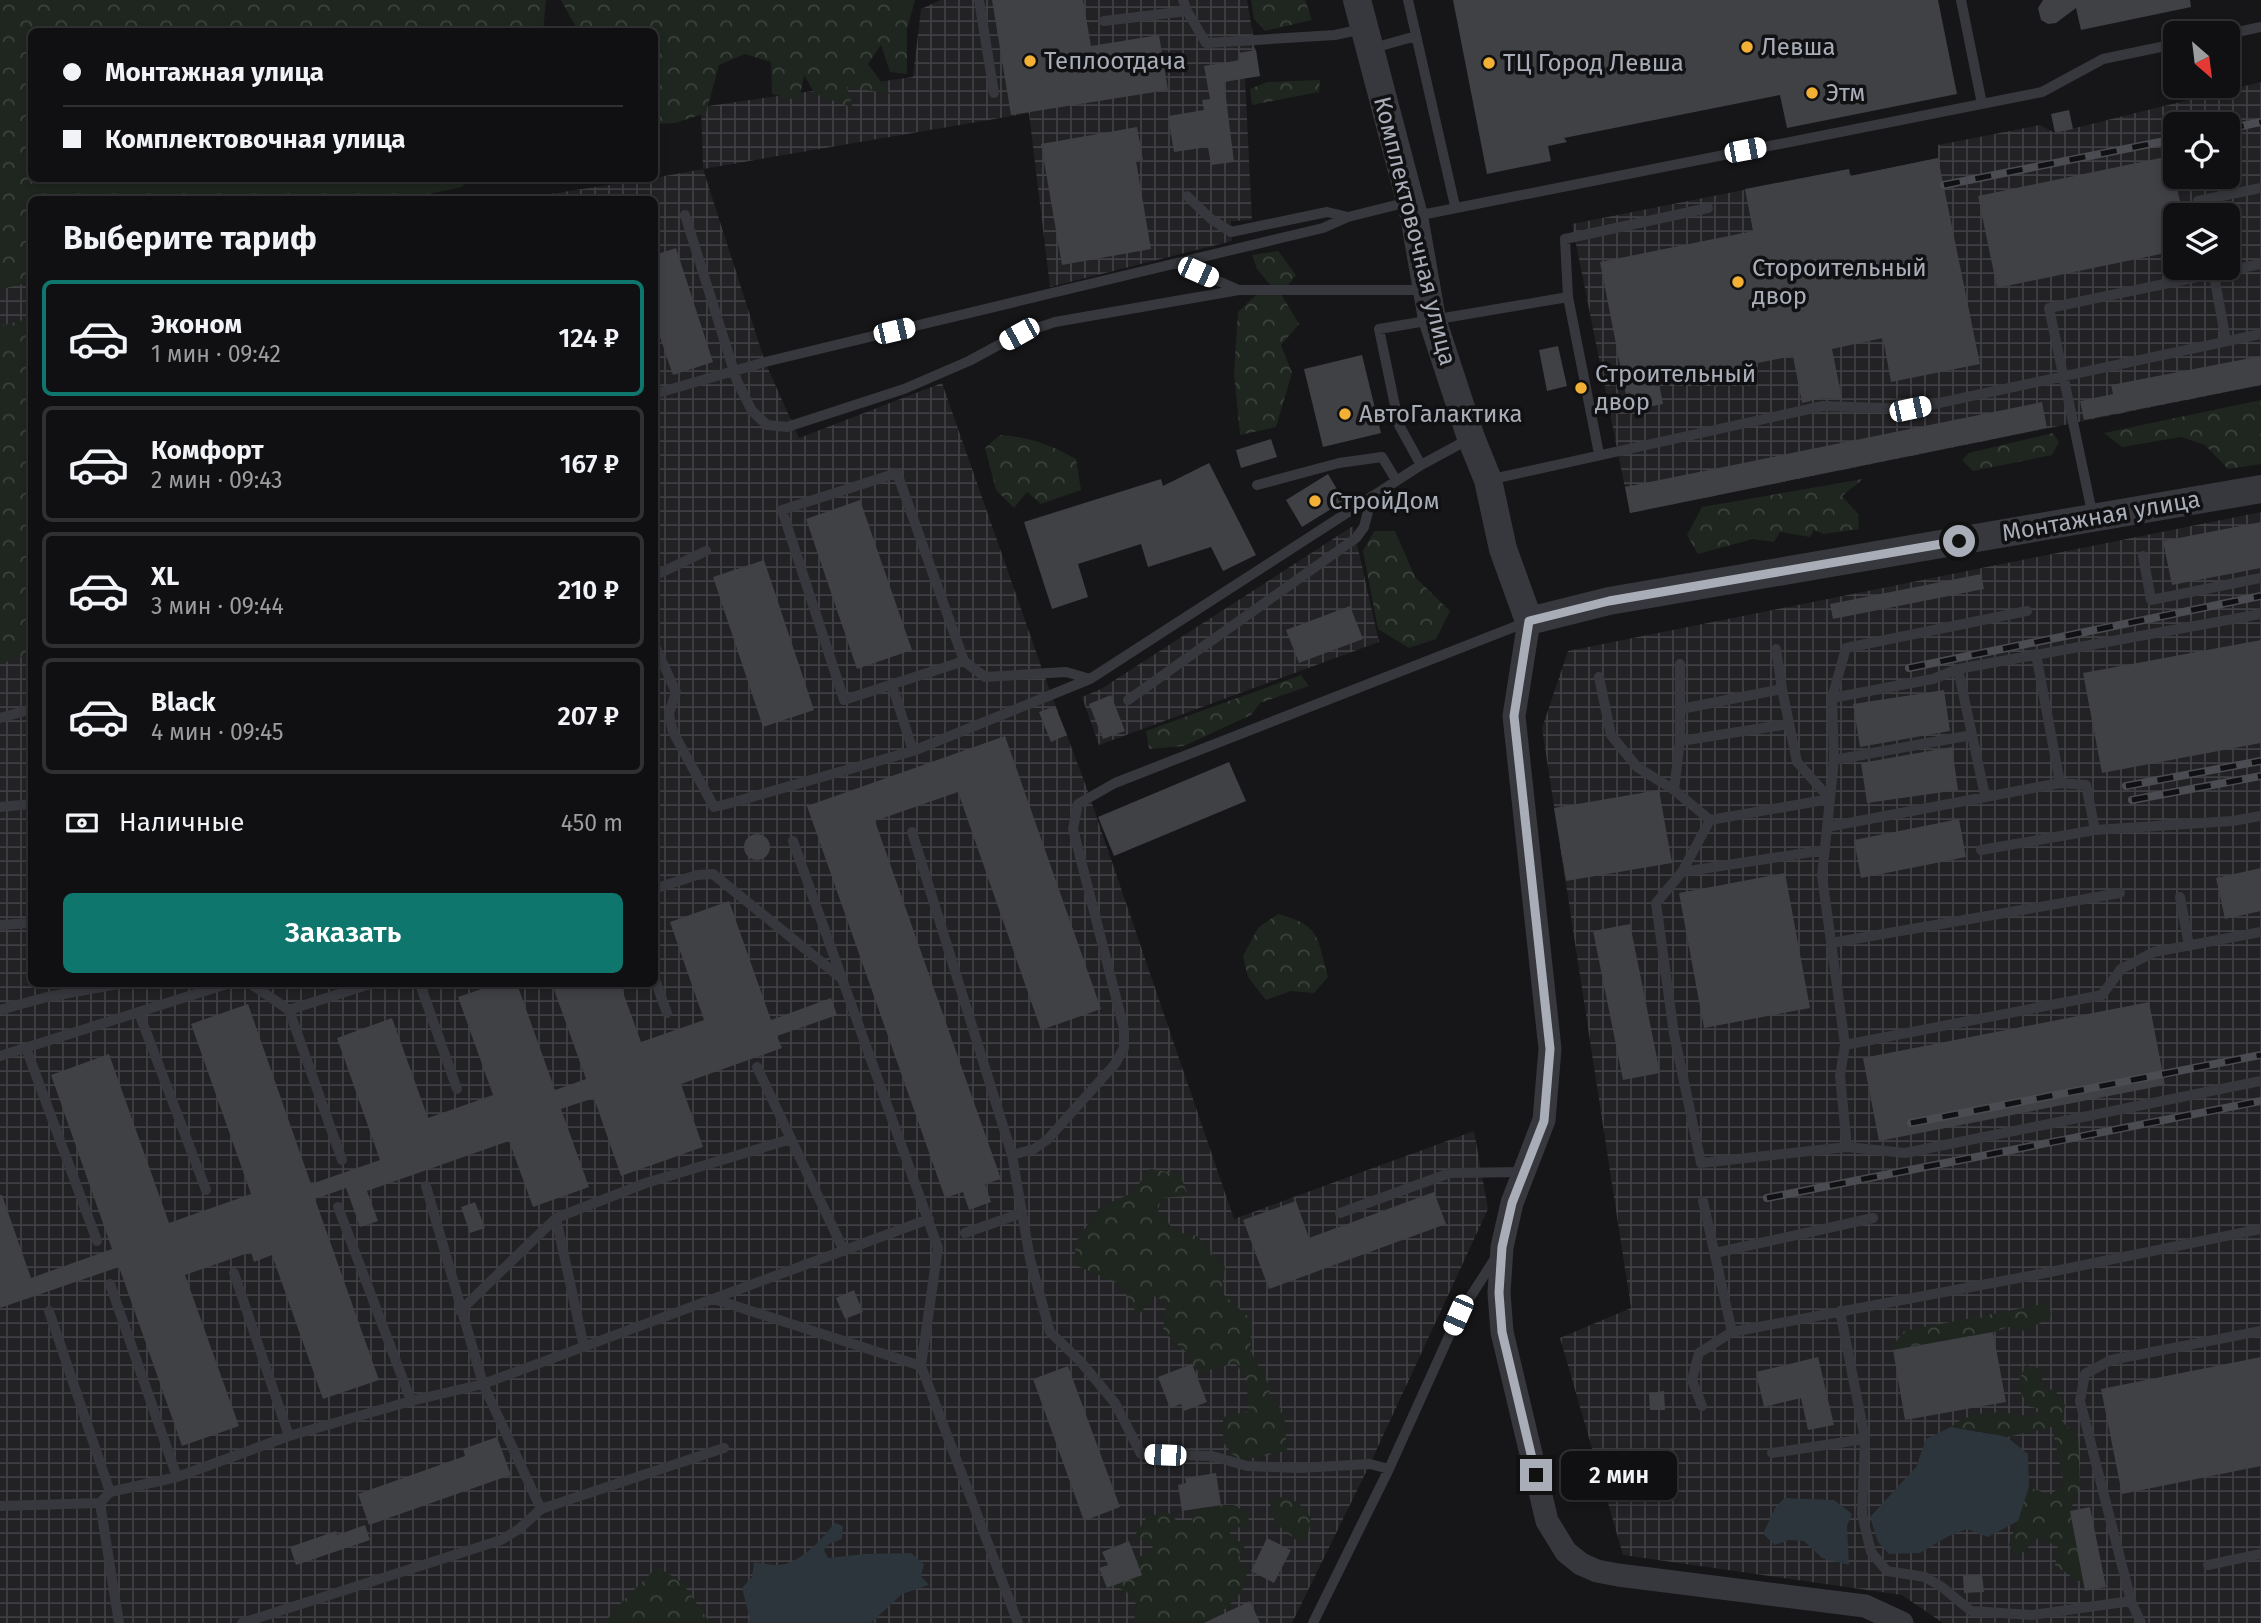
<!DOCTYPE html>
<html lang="ru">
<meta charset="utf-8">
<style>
:root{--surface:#101012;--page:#1e1e20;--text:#f1f3f6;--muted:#9c9d9f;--line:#303032;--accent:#0f766e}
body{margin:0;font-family:"Fira Sans",sans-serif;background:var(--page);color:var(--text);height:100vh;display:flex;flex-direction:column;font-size:26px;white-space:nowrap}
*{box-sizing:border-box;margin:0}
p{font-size:23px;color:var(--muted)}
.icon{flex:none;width:38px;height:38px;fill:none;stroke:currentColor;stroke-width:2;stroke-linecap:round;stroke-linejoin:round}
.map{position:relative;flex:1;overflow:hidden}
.side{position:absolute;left:28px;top:196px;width:630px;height:791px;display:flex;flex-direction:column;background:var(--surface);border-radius:10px;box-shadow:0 4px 10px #0003,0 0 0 2px var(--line)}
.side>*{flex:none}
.guide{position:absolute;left:28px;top:28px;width:630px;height:154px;border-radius:10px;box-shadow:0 4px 10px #0003,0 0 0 2px var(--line);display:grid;align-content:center;height:154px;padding:0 35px;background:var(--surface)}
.needle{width:46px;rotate:152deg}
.fabs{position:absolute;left:2163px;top:21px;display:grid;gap:14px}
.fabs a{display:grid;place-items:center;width:77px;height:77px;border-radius:10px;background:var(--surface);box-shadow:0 4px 10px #0003,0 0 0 2px var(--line);font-size:35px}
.end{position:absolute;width:32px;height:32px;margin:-16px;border:9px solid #a8adb8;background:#111;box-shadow:0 0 0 4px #111}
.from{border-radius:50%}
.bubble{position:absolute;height:49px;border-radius:10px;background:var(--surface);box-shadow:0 4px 10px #0003,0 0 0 2px var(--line);font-size:23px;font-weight:600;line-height:49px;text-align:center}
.car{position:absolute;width:21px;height:42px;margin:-21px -10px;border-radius:9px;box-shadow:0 0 5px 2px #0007;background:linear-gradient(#fff 24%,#345 0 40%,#fff 0 76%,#345 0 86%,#fff 0)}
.guide b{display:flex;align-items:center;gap:24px;height:66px;font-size:26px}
.guide b+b{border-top:2px solid var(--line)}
.guide i{width:18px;height:18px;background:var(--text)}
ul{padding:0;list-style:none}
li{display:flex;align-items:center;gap:21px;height:116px;margin:0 14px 10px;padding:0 21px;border:4px solid var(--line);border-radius:10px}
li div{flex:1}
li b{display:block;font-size:26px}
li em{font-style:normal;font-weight:600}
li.active{border-color:var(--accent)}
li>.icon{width:63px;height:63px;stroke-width:1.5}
h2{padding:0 35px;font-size:32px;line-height:84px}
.pay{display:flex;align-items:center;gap:18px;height:77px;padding:0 35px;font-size:26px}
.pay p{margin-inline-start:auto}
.action{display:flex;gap:14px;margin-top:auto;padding:14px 35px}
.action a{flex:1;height:80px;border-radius:10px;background:var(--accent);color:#fff;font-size:28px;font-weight:600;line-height:80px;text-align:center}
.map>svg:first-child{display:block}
.industrial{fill:url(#industrial-grid);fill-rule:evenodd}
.forest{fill:url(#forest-crowns)}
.water{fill:#2c353c}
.building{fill:#404145}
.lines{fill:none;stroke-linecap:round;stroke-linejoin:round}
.service{stroke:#37383d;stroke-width:10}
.minor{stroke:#37383d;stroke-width:23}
.tertiary{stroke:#37383d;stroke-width:28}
.rail-casing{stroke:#4a4c52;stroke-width:8}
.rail{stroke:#111113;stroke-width:5;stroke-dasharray:16;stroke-linecap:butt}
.route{stroke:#a8adb8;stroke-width:9}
.poi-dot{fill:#f2b134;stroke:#111113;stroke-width:2.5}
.labels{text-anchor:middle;stroke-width:7;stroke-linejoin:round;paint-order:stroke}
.poi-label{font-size:24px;fill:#a8adb8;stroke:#111113;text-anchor:start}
.street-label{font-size:24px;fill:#a8adb8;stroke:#111113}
</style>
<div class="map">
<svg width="2261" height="1623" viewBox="0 0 2261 1623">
<defs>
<pattern id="industrial-grid" width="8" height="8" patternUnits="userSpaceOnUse" patternTransform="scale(1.75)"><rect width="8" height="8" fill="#222225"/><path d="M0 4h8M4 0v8" fill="none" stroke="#3f3f43"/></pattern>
<pattern id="forest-crowns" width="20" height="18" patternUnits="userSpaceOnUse" patternTransform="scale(1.75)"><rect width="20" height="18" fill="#1e261f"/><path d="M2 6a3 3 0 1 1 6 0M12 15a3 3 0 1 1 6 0" fill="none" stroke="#3c433d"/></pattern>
</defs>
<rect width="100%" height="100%" fill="#161618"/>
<path class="industrial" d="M941 0H1247L1260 76 1245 78 1252 220 1231 221 1232 241 1050 287 1029 113 703 169 765 362 799 438 942 383 1047 683 1086 786 1234 1219 1474 1131 1488 1209 1370 1464 1292 1623H0V288L31 282 32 984H654V200L517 199 654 178 703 169 701 107 913 77 921 9Z
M2261 82V385L1630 513 1572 224 1849 169 1851 176 1938 158V145L2040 125 2055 133ZM2175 124H2228V177H2175ZM2175 215H2228V268H2175Z
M2261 512V1623H1943L1902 1595 1623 1555 1560 1338 1631 1308 1542 728 1568 651Z
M1353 526 1379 642 1099 745 1082 697 1101 689Z"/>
<path class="forest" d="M0 0H546L543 31 32 32V178L468 179 462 187 399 200H32L31 281 0 290Z
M561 0H915L907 29V74L890 72 881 45 868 64 890 94 847 87 853 108 815 94 804 75 799 101 772 94 771 62 745 54 719 65 706 113 675 123 655 124 654 32 578 31Z
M1251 0H1305L1312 20 1265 31 1254 19Z
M1320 80 1319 92 1252 105 1250 89 1267 82Z
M1278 251 1296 275 1281 294 1299 324 1281 345 1292 373 1276 427 1240 435 1234 372 1238 312 1258 293 1272 287 1257 269 1252 255Z
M31 318V654L0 664V326Z
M2261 400V464L2228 469 2205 445 2181 437 2122 447 2104 433Z
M2053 433 2059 442 2052 455 1973 471 1962 460 1969 453Z
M1000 435C1029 437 1051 445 1076 459L1081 490 1041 504 1027 492 1014 508 996 490 985 448Z
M1863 479 1842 496 1858 514 1859 529 1823 534 1814 530 1810 537 1780 532 1774 542 1753 539 1698 554 1687 535 1702 507Z
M1374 531H1395L1415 577 1450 611 1436 639 1409 648 1378 629 1363 551Z
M1301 675 1309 686 1260 703 1251 715 1184 746 1149 749 1146 731Z
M1278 914C1321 925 1317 938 1328 977L1314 993 1291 991 1266 1000 1248 977 1243 956 1258 928Z
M1150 1169 1180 1174 1188 1196 1161 1198 1158 1211 1176 1232 1197 1236 1225 1267 1221 1292 1252 1320 1250 1350 1270 1387 1269 1396 1284 1412 1287 1451 1238 1461 1223 1442V1417L1249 1411 1246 1377 1235 1363 1199 1373 1186 1352 1163 1331 1166 1302 1154 1296 1138 1316 1121 1285 1073 1264 1077 1240 1100 1207 1132 1193Z
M2049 1303 2051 1317 2025 1331 2009 1327 1993 1332 1893 1350 1892 1347 1904 1331Z
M2026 1365 2040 1368 2044 1389 2055 1390 2065 1405 2062 1422 2078 1435 2080 1486 2070 1511 2084 1584 2055 1566 2058 1547 2039 1537 2018 1557 2009 1545 2029 1487 2050 1495 2064 1483 2052 1427 2007 1437 1951 1427C1972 1408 2006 1411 2032 1417L2040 1409 2028 1406 2017 1385Z
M1281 1497 1298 1502 1311 1518 1307 1540H1296L1275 1523 1270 1503Z
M1221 1505H1234L1248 1514 1250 1531 1232 1525 1229 1537 1246 1544 1238 1558 1247 1573 1242 1592 1218 1616 1221 1623H1168V1618L1163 1623H1140L1134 1619 1137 1605 1126 1591 1113 1586 1142 1575 1135 1556H1143L1153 1547 1135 1535 1146 1518 1166 1511 1176 1520H1192L1195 1509Z
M657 1567 682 1582 710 1623H605L611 1613Z"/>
<path class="water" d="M1951 1427 2007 1437 2028 1454 2029 1487 2018 1521 1988 1537 1967 1529 1947 1537 1920 1553 1889 1554 1878 1542 1870 1517 1916 1467 1926 1439Z
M1784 1498 1834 1500 1852 1514 1847 1526 1849 1565 1822 1558 1804 1541 1789 1540 1775 1545 1763 1534 1775 1508Z
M835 1523 843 1526 842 1539 829 1544 824 1550 828 1558 864 1554 911 1553 924 1564 921 1576 929 1585 902 1594 871 1623H751L742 1588 752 1577 754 1562C761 1563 769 1565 777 1565 800 1565 821 1539 835 1523Z"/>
<path class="building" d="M992 0H1083L1091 46 1159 35 1168 90 1011 115Z
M1453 0H1938L1957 94 1787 128 1780 95 1564 138 1567 142 1548 146 1551 161 1487 174Z
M2043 0H2190L2191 7 2081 30 2076 8 2056 23 2048 24 2041 20 2038 8Z
M1256 50 1260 76 1224 82 1234 162 1211 165 1208 147 1174 152 1168 116 1204 110 1202 100 1210 99 1204 66 1240 60 1239 53Z
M2069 110 2073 129 2055 133 2051 114Z
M1137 127 1143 160 1136 161 1151 249 1062 265 1041 144Z
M2170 156 2183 215H2175V251L1997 288 1978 196Z
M1938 158 1980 364 1891 382 1883 338 1832 349 1842 399 1822 398 1802 403 1793 356 1659 383 1663 404 1629 411 1600 262 1753 231 1745 189 1849 169 1850 176Z
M676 248 713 362 673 375 654 320V255Z
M1558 346 1567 386 1547 391 1539 350Z
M1362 355 1381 433 1323 447 1304 369Z
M2261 356V385L2084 420 2080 401 2113 394 2111 385Z
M2042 402 2047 428 1630 513 1625 487Z
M1271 439 1277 457 1241 468 1236 450Z
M1209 463 1256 555 1223 571 1211 547 1148 567 1141 544 1078 564 1088 597 1052 609 1024 522 1161 479 1163 486Z
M1328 474 1344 501 1302 527 1286 500Z
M860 500 912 650 857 669 806 519Z
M2261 522V568L2172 585 2163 541Z
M764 560 814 710 763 727 713 577Z
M1981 574 1984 589 1833 619 1830 604Z
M1350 606 1363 639 1299 663 1286 630Z
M2261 640V743L2102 773 2083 673Z
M1944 690 1950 731 1860 747 1853 704Z
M1111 695 1125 731 1103 739 1089 704Z
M1055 706 1067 735 1051 742 1039 712Z
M1005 736 1101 1009 1041 1030 958 792 875 821 1001 1179 985 1184 991 1202 969 1210 963 1192 945 1198 807 806Z
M1952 747 1958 790 1867 803 1861 763Z
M1229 762 1246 801 1114 856 1098 817Z
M1659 790 1672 863 1566 881 1554 808Z
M1959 819 1966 857 1861 878 1854 840Z
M744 847a13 13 0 1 1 26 0a13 13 0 1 1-26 0Z
M2261 868V911L2225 919 2216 878Z
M1785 873 1810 1008 1704 1028 1679 893Z
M729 901 771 1020 831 998 837 1015 777 1036 782 1048 681 1084 703 1147 621 1176 594 1098 561 1109 589 1187 533 1207 509 1141 367 1191 378 1221 360 1227 346 1188 315 1199 379 1380 323 1399 272 1255 254 1262 251 1252 185 1275 239 1426 182 1446 119 1267 0 1308V1195H2L31 1278 112 1249 51 1075 109 1054 169 1223 251 1194 191 1024 248 1004 311 1184 380 1160 337 1038 392 1018 428 1118 493 1095 458 997 496 984H517L555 1090 586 1079 552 984H620L641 1042 704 1020 670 922Z
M1630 924 1660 1073 1623 1080 1593 931Z
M2149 1002 2165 1085 1879 1141 1863 1058Z
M1434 1192 1446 1224 1269 1289 1243 1220 1296 1201 1309 1238Z
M475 1202 485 1228 470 1233 461 1207Z
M854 1290 863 1312 845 1319 836 1298Z
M1993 1332 2006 1402 1905 1420 1893 1350Z
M1818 1357 1834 1425 1808 1430 1801 1398 1764 1407 1756 1372Z
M2261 1357V1466L2122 1494 2101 1389Z
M1192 1364 1207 1402 1184 1411 1181 1404 1170 1408 1158 1377Z
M1068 1366 1120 1507 1084 1521 1033 1379Z
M1664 1391 1665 1410H1650L1649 1393Z
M497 1437 511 1475 369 1525 358 1494 465 1456 463 1449Z
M1216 1473 1221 1505 1182 1511 1178 1485 1186 1483 1185 1478Z
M2090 1507 2106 1587 2085 1591 2070 1511Z
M365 1525 370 1540 296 1565 290 1547 336 1531 337 1535Z
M1267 1538 1291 1550 1274 1583 1251 1571Z
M1129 1541 1142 1575 1107 1588 1099 1568 1108 1565 1102 1552Z
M1982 1574 1984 1592 1964 1593 1963 1576Z
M1250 1601 1260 1623H1204Z"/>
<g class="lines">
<path class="service" d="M979 0 994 93
M1183 0 1187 11 1206 43 1335 35 1362 29
M1408 0 1455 206
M1961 0 1982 104
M1104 21 1187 11
M2228 34 2261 27
M1370 49 1416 36
M1187 196 1211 219 1231 232 1327 212 1348 217
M685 215 737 381 752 411 767 425 787 427 904 389 969 361 1019 334 1055 322 1239 290H1424
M2201 215 2198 201 2261 188
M1416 216 2042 92 2103 59 2175 44
M1177 263 1239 290
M2213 270 2226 341
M1568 297 1565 239 1708 208
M654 394 765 362 1323 228 1348 217 1408 202
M1421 465 1399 425 1379 329 1568 297 1599 454
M1488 480 1823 406 1911 409 2261 334
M1257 485 1339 463 1382 457 1396 480
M2093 517 2049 308 2261 264
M2143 556 2151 600 2261 578
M654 576 706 551
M654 644 676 692 669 714 673 732 714 807 727 804 913 751 1090 679 1421 465 1471 438
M1776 649 1782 689 1797 762 1830 799
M2036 654 2060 783
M964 661 844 700 782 510 897 473 964 661 985 677 1066 672 1090 679
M1958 669 1985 796
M1599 677 1611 735 1637 767 1674 790 1710 820 1830 799
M892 685 913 751
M1832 698 1933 679 1958 669 2261 614
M1128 700 1356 538 1364 527 1372 496
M1681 709 1782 689
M0 718 32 709
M1680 741 1789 724
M1834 760 1972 735
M1674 790 1680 741V664
M0 807 32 804
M1710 820 1682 872 1656 903 1674 1034 1701 1163 1847 1147 1905 1153 2261 1081
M1827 827 2060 783 2086 785 2095 830
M912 832 1012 1155 1022 1213 965 1233
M793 841 938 1248 921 1366 1018 1623
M1981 850 2095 830 2232 821 2261 816
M1682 872 1825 850
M654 889 697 875 713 874 841 978
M2180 897 2189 946
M0 925 32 923
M1831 943 2120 893
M654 977 667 1013
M251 984 289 1010 342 1160
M420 984 457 1089
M0 1010 47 997 118 984
M289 1010 370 984
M139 1013 206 1190
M1845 1045 2102 995 2121 969 2154 952 2261 932
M26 1048 97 1241
M0 1056 227 984
M757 1067 844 1251
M1847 1147 1840 1076 1845 1045 1822 876 1834 760 1832 698 1846 648 2027 611
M1012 1155 1034 1149 1047 1140 1115 1064 1124 1048V1029L1073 829 1078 804 1115 783 1527 622
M426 1186 483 1384 541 1509
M1703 1201 1732 1332
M338 1207 411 1401
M1022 1213 1030 1259 1050 1332 1080 1361 1115 1403 1141 1454 1212 1456 1247 1466 1299 1468 1370 1464 1389 1469
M1340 1213 1450 1173 1524 1172
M556 1218 584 1347
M1715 1253 1873 1218
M234 1273 289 1436
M110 1284 177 1477
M714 1299 921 1366
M49 1311 110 1492
M460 1311 556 1218 646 1183 791 1139
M1840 1311 1865 1439 1862 1514 1871 1552 1887 1571 1925 1577 1942 1587 1971 1611 2032 1615 2131 1601
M1702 1406 1692 1380 1699 1353 1732 1332 2045 1273 2261 1229
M1772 1453 1865 1439
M0 1506 100 1503
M2208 1565 2261 1554
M119 1623 100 1503 110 1492 177 1477 289 1436 411 1401 483 1384 929 1219
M242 1623 501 1540 519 1529 541 1509 724 1448
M1313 1623 1389 1469 1458 1316 1496 1257
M2141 1623 2131 1601 2080 1401 2085 1374 2111 1360 2261 1331"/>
<path class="minor" d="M1529 621 1514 716 1550 1049 1544 1120 1512 1203 1502 1247 1499 1293 1502 1332 1547 1521 1566 1552 1581 1564 1597 1571 1618 1575 1865 1606 1902 1623"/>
<path class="tertiary" d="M1357 0 1414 216 1432 319 1471 438 1488 480 1503 549 1529 621 1609 601 2261 489"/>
<g class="rail-casing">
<path id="rail" d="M2228 129 2261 122
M1944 185 2175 139
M1909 668 2261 596
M2126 786 2261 761
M2132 800 2261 776
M1911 1123 2261 1055
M1767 1198 2261 1101"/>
</g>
<use href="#rail" class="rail"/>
</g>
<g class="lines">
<path class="route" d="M1536 1475 1502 1332 1499 1293 1502 1247 1512 1203 1544 1121 1550 1049 1514 716 1529 621 1609 601 1959 541"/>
</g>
<g class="poi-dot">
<circle cx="1747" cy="47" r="7"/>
<circle cx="1030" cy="61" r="7"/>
<circle cx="1489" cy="63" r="7"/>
<circle cx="1812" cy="93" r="7"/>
<circle cx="1738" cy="282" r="7"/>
<circle cx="1581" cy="388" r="7"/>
<circle cx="1345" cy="414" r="7"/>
<circle cx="1315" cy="501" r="7"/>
</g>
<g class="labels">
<g class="poi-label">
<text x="1761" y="55">Левша</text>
<text x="1044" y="69">Теплоотдача</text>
<text x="1503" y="71">ТЦ Город Левша</text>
<text x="1826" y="101">Этм</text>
<text x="1752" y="276">Стороительный<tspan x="1752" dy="28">двор</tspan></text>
<text x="1595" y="382">Строительный<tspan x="1595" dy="28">двор</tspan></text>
<text x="1359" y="422">АвтоГалактика</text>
<text x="1329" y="509">СтройДом</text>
</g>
<g class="street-label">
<text transform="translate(1415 231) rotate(76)" y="8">Комплектовочная улица</text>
<text transform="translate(2101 516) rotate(-10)" y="8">Монтажная улица</text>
</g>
</g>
</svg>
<div class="fabs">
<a><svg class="needle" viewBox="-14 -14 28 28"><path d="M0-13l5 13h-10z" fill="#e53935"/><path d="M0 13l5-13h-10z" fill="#9c9d9f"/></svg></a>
<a><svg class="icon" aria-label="locate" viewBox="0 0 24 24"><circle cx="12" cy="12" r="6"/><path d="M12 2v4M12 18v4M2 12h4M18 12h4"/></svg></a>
<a><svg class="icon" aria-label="layers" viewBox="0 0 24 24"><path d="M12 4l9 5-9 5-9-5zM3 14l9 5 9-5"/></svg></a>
</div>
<i class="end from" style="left:1959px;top:541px"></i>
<i class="end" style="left:1536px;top:1475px"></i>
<div class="bubble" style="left:1561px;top:1451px;width:116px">2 мин</div>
<i class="car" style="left:1745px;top:150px;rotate:79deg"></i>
<i class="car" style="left:1198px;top:272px;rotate:114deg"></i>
<i class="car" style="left:894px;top:331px;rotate:77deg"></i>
<i class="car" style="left:1019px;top:334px;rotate:241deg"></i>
<i class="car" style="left:1910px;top:409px;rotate:78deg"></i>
<i class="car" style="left:1458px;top:1315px;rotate:204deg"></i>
<i class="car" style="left:1165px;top:1455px;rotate:272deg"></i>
<div class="guide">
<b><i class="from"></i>Монтажная улица</b>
<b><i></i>Комплектовочная улица</b>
</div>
<section class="side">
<h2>Выберите тариф</h2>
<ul>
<li class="active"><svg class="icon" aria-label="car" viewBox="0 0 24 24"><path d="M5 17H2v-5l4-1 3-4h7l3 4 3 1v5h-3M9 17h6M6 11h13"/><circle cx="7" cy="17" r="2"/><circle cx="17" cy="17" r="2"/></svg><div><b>Эконом</b><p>1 мин · 09:42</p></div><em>124 ₽</em></li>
<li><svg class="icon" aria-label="car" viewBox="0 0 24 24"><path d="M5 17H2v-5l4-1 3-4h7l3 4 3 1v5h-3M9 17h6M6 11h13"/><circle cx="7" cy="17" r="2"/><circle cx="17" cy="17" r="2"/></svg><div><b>Комфорт</b><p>2 мин · 09:43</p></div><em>167 ₽</em></li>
<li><svg class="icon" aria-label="car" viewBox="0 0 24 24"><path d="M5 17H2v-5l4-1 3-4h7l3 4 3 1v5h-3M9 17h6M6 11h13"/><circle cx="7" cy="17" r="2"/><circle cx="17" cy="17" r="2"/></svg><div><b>XL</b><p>3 мин · 09:44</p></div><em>210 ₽</em></li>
<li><svg class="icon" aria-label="car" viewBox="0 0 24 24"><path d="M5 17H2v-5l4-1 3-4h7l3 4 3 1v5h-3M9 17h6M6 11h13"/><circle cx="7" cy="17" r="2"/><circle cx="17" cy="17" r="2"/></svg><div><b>Black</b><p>4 мин · 09:45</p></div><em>207 ₽</em></li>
</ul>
<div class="pay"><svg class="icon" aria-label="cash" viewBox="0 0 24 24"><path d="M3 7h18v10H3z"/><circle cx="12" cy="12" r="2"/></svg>Наличные<p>450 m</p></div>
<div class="action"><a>Заказать</a></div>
</section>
</div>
